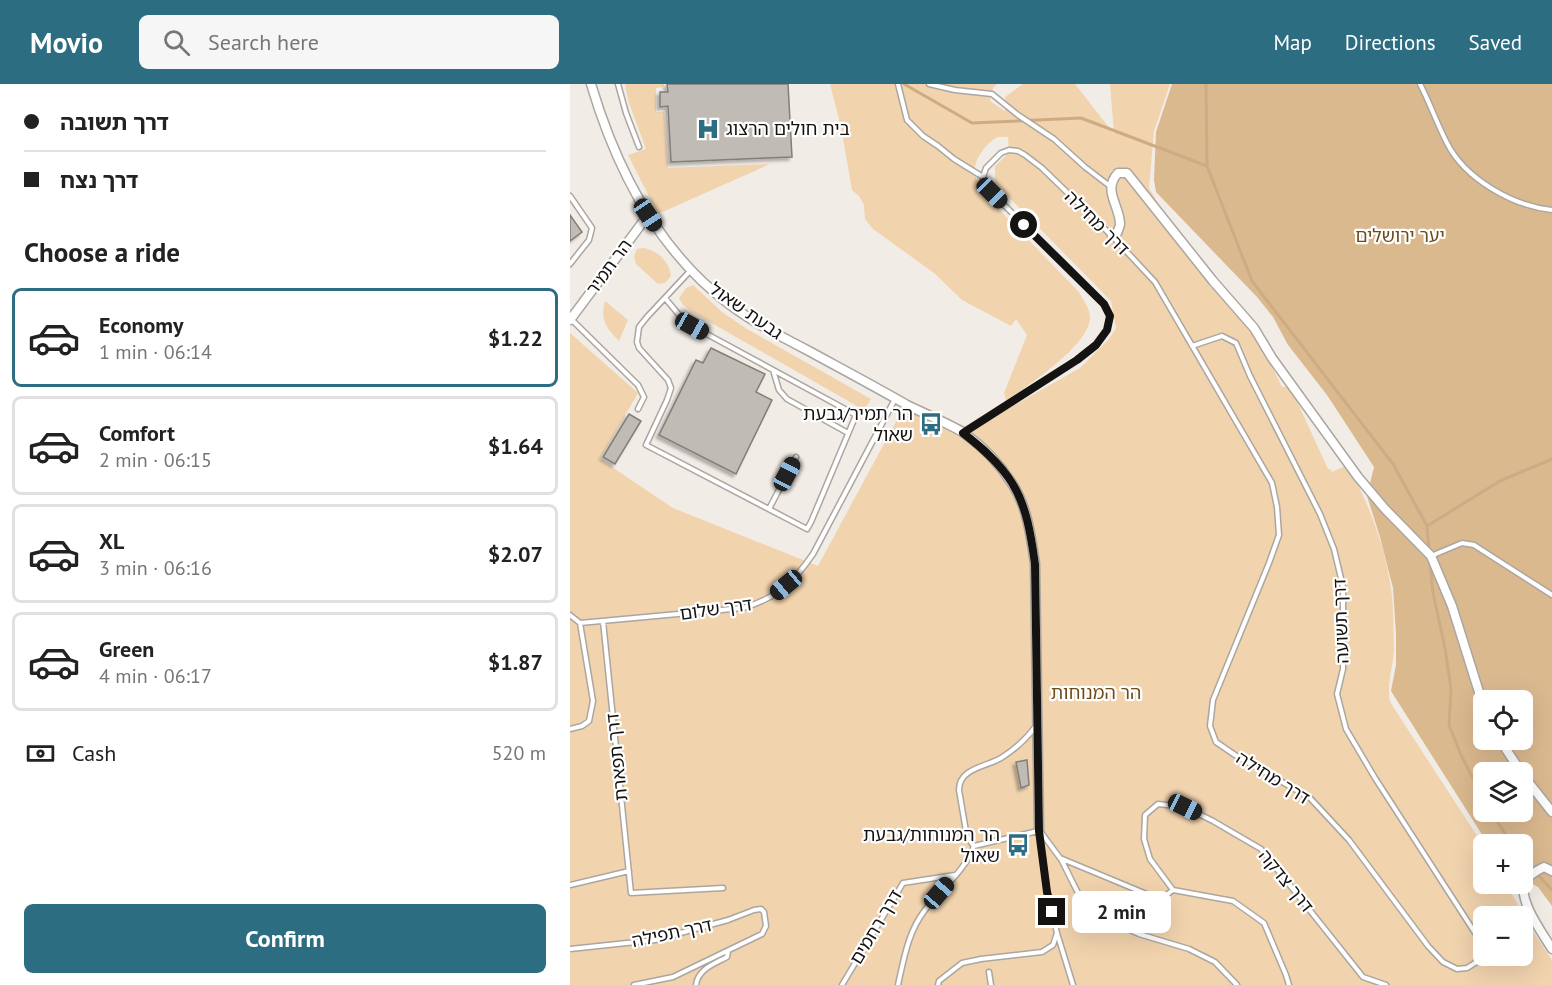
<!DOCTYPE html>
<meta charset="utf-8">
<style>
:root{--surface:#fff;--page:#f6f6f6;--text:#222;--muted:#767676;--line:#e0e0e0;--accent:#2d6d81}
body{margin:0;font-family:"PT Sans","Noto Sans Hebrew",sans-serif;background:var(--page);color:var(--text);height:100vh;display:flex;flex-direction:column;font-size:22px;white-space:nowrap}
*{box-sizing:border-box;margin:0}
p{font-size:20px;color:var(--muted)}
.icon{flex:none;width:33px;height:33px;fill:none;stroke:currentColor;stroke-width:2;stroke-linecap:round;stroke-linejoin:round}
.map{position:relative;flex:1;overflow:hidden}
.details{display:flex;flex-direction:column;background:var(--surface);width:570px}
.details>*{flex:none}
.guide{display:grid;align-content:center;height:132px;padding:0 24px;background:var(--surface)}
.tools{position:absolute;left:903px;top:606px;display:grid;gap:12px}
.tools a{display:grid;place-items:center;width:60px;height:60px;border-radius:9px;background:var(--surface);box-shadow:0 6px 24px #0002;font-size:30px}
.end{position:absolute;width:27px;height:27px;margin:-14px;border:8px solid #151311;background:#fff;box-shadow:0 0 0 3px #fff}
.from{border-radius:50%}
.bubble{position:absolute;height:42px;border-radius:9px;background:var(--surface);box-shadow:0 6px 24px #0002;font-size:20px;font-weight:800;line-height:42px;text-align:center}
.car{position:absolute;width:18px;height:36px;margin:-18px -9px;border-radius:8px;box-shadow:0 0 4px 2px #0007;background:linear-gradient(#222 24%,#8ab4d8 0 40%,#222 0 76%,#8ab4d8 0 86%,#222 0)}
.guide b{display:flex;align-items:center;gap:21px;height:57px;font-size:22px}
.guide b+b{border-top:2px solid var(--line)}
.guide i{width:15px;height:15px;background:var(--text)}
ul{padding:0;list-style:none}
li{display:flex;align-items:center;gap:18px;height:99px;margin:0 12px 9px;padding:0 12px;border:3px solid var(--line);border-radius:9px}
li div{flex:1}
li b{display:block;font-size:22px}
li em{font-style:normal;font-weight:800}
li.on{border-color:var(--accent)}
li>.icon{width:54px;height:54px;stroke-width:1.5}
h2{padding:0 24px;font-size:27px;line-height:72px}
.pay{display:flex;align-items:center;gap:15px;height:66px;padding:0 24px;font-size:22px}
.pay p{margin-inline-start:auto}
.action{display:flex;gap:12px;margin-top:auto;padding:12px 24px}
.action a{flex:1;height:69px;border-radius:9px;background:var(--accent);color:#fff;font-size:24px;font-weight:800;line-height:69px;text-align:center}
header{display:flex;align-items:center;gap:36px;box-sizing:border-box;height:84px;padding:0 30px;background:var(--accent);color:#fff}
header strong{font-size:28px}
nav{display:flex;gap:33px;margin-inline-start:auto;font-size:21px}
.search{width:420px;height:54px;background:var(--page);display:flex;align-items:center;gap:15px;box-sizing:border-box;padding:0 21px;border-radius:9px;color:var(--muted);font-size:22px}
main{display:flex;flex:1;min-height:0}
.map>svg:first-child{display:block}
.green{fill:#f1d3ae;fill-rule:evenodd}
.forest{fill:#dbb98f;fill-rule:evenodd}
.lines{fill:none;stroke-linecap:round;stroke-linejoin:round}
.stream{stroke:#ceac83;stroke-width:3}
.building{fill:#c0bbb5;stroke:#827e78;stroke-width:1.5;filter:url(#shadow)}
.lane-casing{stroke:#aba6a0;stroke-width:7}
.street-casing{stroke:#aba6a0;stroke-width:11}
.lane{stroke:#fff;stroke-width:4}
.street{stroke:#fff;stroke-width:8}
.route{stroke:#151311;stroke-width:8}
.labels{text-anchor:middle;stroke-width:4.5;stroke-linejoin:round;paint-order:stroke}
.poi-label{font-size:18px;fill:#151311;stroke:#fff;text-anchor:end}
.street-label{font-size:18px;fill:#151311;stroke:#fff}
.park-label{font-size:18px;fill:#6d4b1a;stroke:#fff}
</style>
<header>
<strong>Movio</strong>
<div class="search"><svg class="icon" aria-label="search" viewBox="0 0 24 24"><circle cx="10" cy="10" r="6"/><path d="M15 15l6 6"/></svg>Search here</div>
<nav><a>Map</a><a>Directions</a><a>Saved</a></nav>
</header>
<main>
<section class="details">
<div class="guide">
<b><i class="from"></i>דרך תשובה</b>
<b><i></i>דרך נצח</b>
</div>
<h2>Choose a ride</h2>
<ul>
<li class="on"><svg class="icon" aria-label="car" viewBox="0 0 24 24"><path d="M5 17H2v-5l4-1 3-4h7l3 4 3 1v5h-3M9 17h6M6 11h13"/><circle cx="7" cy="17" r="2"/><circle cx="17" cy="17" r="2"/></svg><div><b>Economy</b><p>1 min · 06:14</p></div><em>$1.22</em></li>
<li><svg class="icon" aria-label="car" viewBox="0 0 24 24"><path d="M5 17H2v-5l4-1 3-4h7l3 4 3 1v5h-3M9 17h6M6 11h13"/><circle cx="7" cy="17" r="2"/><circle cx="17" cy="17" r="2"/></svg><div><b>Comfort</b><p>2 min · 06:15</p></div><em>$1.64</em></li>
<li><svg class="icon" aria-label="car" viewBox="0 0 24 24"><path d="M5 17H2v-5l4-1 3-4h7l3 4 3 1v5h-3M9 17h6M6 11h13"/><circle cx="7" cy="17" r="2"/><circle cx="17" cy="17" r="2"/></svg><div><b>XL</b><p>3 min · 06:16</p></div><em>$2.07</em></li>
<li><svg class="icon" aria-label="car" viewBox="0 0 24 24"><path d="M5 17H2v-5l4-1 3-4h7l3 4 3 1v5h-3M9 17h6M6 11h13"/><circle cx="7" cy="17" r="2"/><circle cx="17" cy="17" r="2"/></svg><div><b>Green</b><p>4 min · 06:17</p></div><em>$1.87</em></li>
</ul>
<div class="pay"><svg class="icon" aria-label="cash" viewBox="0 0 24 24"><path d="M3 7h18v10H3z"/><circle cx="12" cy="12" r="2"/></svg>Cash<p>520 m</p></div>
<div class="action"><a>Confirm</a></div>
</section>
<div class="map">
<svg width="982" height="901" viewBox="0 0 982 901">
<defs>
<filter id="shadow"><feDropShadow dx="-3" dy="3" stdDeviation="1.5" flood-color="#0004"/></filter>
</defs>
<rect width="100%" height="100%" fill="#f2ece6"/>
<path class="green" d="M55 0H94V3L86 4V28H94L98 84 200 80 88 130 58 71 76 65 58 16Z
M260 0H427L423 4 420 17 435 27V13L453 0H505L544 50 540 0H600L584 47 579 104 611 158 645 205 666 230 671 232 686 250 712 303 720 302 758 385H760L762 388 777 381C798 417 813 457 820 498 824 519 823 541 824 563 824 580 816 602 820 618L913 761 914 800H936L968 855 982 876V901H0V249L68 309 30 375 103 424 248 482 336 319 402 345 510 284 539 255 546 244 541 217 425 99V82L439 69 438 53C436 53 430 53 428 53 418 57 406 73 405 84 404 94 410 103 415 111L509 208C513 216 520 224 520 233 521 260 457 302 436 317L434 309 457 251 446 235 441 242 392 216 364 189 303 145 295 135 294 121 289 112 282 106 271 43ZM914 832H952V872H914Z
M74 164C88 167 99 177 101 192L95 199 88 200 66 180 64 172 67 165Z
M123 201 152 228 177 245 301 315 294 326 124 229 113 221 109 214 116 204Z
M35 217 58 236 49 257C36 243 30 237 35 217Z"/>
<path class="forest" d="M602 0H982V822L968 803 953 795 952 760H918L821 607 826 581V550L823 504 810 453 797 412 804 383 757 311 718 261 703 233 687 213 586 108 584 96 586 48ZM914 616H952V656H914ZM914 688H952V728H914Z"/>
<g class="lines">
<path class="stream" d="M334 0 402 39 511 34 637 82
M636 0 637 82 682 197 823 380 857 442 859 467
M857 442 930 397 982 375
M860 479 863 509 875 564 881 605 879 641 891 671 914 716
M921 728 942 760
M952 774 982 806"/>
</g>
<path class="building" d="M97 0H218L222 73 101 78 98 22 90 23V8H98Z
M0 131 12 148 0 157Z
M141 264 195 290 186 308 202 316 166 390 89 351 126 276 133 279Z
M59 330 71 337 45 380 33 373Z
M457 676 459 701 451 704 446 678Z"/>
<g class="lines">
<g class="lane-casing">
<path id="lane" d="M48 0 56 29 69 63
M328 0 337 36 353 52 368 62 384 75 413 93
M359 0 385 6 422 10 448 31 484 55 515 83 541 103
M850 0C860 19 867 40 877 59 895 95 943 122 982 126
M413 93 416 84 431 69 439 66 448 67 455 71 472 84 542 152 585 198 702 399 707 423 709 451 699 479 643 616 640 642 646 658 665 671 740 714 779 756 858 862 873 878 887 885 897 884 905 879 910 870 909 855 805 694 776 645 767 610 773 585V503L764 465 750 430 680 292 666 259 652 252 622 262
M0 112 22 144 19 156 0 180
M95 214 110 232 122 242 286 331 241 438 237 445 76 361 97 316 101 304 98 296 69 264 67 258 69 243 77 233 121 186
M2 236 68 301 74 313 68 325
M203 286 209 306 217 315 278 349
M393 348 507 276 526 261 537 246 540 232 534 220 422 109 415 101 413 93
M199 425 226 373
M861 472 892 459 904 461 982 511
M0 531 10 539 173 524C207 514 223 499 243 470L325 315
M33 537 61 809 153 804
M0 645 12 642 19 637 23 617 10 539
M469 747 477 808 487 849 503 901
M470 747 490 774 579 811 595 812 603 806 663 817 694 839 716 891 719 901
M404 762 397 753 389 706C389 684 416 683 431 674 444 666 457 654 466 642
M404 762 468 747
M491 775 517 827 569 850 619 865 645 878 667 901
M0 801 59 787
M603 806 580 775 574 755 575 731 588 720 615 723 643 737 691 765 793 893 816 901
M0 865 85 856 158 836 184 826 191 825 194 828 196 842 192 850 103 893 64 901
M419 888 421 901
M126 901C128 885 144 880 157 873L158 867
M272 901 333 799 385 791
M328 901C334 874 338 848 355 826 371 805 395 787 404 762
M368 901 369 897 392 879 411 875 472 868 483 861 487 849"/>
</g>
<g class="street-casing">
<path id="street" d="M21 0C46 84 87 166 159 220 183 238 210 252 237 266 270 284 304 302 337 321 355 330 376 338 394 349 412 362 429 379 441 398 457 421 461 452 465 480L469 747
M542 152 547 149C548 146 550 143 550 140 550 122 532 106 548 89H557L643 197 684 244 702 274 788 393 815 425 861 472 882 522 914 624
M0 236 78 131
M930 656 951 688
M952 690 982 728
M982 787 974 783C968 786 958 791 955 798 947 815 973 850 982 865"/>
</g>
<use href="#lane" class="lane"/>
<use href="#street" class="street"/>
</g>
<g class="lines">
<path class="route" d="M454 141 534 220 540 232 537 246 526 261 507 276 393 349C411 363 430 379 442 399 457 423 461 452 465 480L469 747 477 808 482 828"/>
</g>
<defs>
<g id="hospital-bare" transform="scale(1.8)"><path d="M-5-5h3v3.5h4V-5h3V5h-3V1.5h-4V5h-3Z" fill="#2d6d81" stroke="#fff" stroke-width="2.5" paint-order="stroke"/></g>
<g id="bus-bare" transform="scale(1.8)"><path d="M-5-6H5V4H4V6H2V4H-2V6H-4V4H-5ZM-3.5-4V0h7V-4ZM-3.5 1.2v1.5H-2V1.2ZM2 1.2v1.5H3.5V1.2Z" fill="#2d6d81" stroke="#fff" stroke-width="2.5" paint-order="stroke"/></g>
</defs>
<g fill-rule="evenodd">
<use href="#hospital-bare" x="138" y="45"/>
<use href="#bus-bare" x="361" y="340"/>
<use href="#bus-bare" x="448" y="761"/>
</g>
<g class="labels">
<g class="poi-label">
<text x="156" y="51" text-anchor="start">בית חולים הרצוג</text>
<text x="343" y="336">הר תמיר/גבעת<tspan x="343" dy="21">שאול</tspan></text>
<text x="430" y="757">הר המנוחות/גבעת<tspan x="430" dy="21">שאול</tspan></text>
</g>
<g class="street-label">
<text transform="translate(527 139) rotate(45)" y="6">דרך מחילה</text>
<text transform="translate(39 183) rotate(-54)" y="6">הר תמיר</text>
<text transform="translate(176 227) rotate(35)" y="6">גבעת שאול</text>
<text transform="translate(146 525) rotate(-8)" y="6">דרך שלום</text>
<text transform="translate(771 537) rotate(-92)" y="6">דרך תשועה</text>
<text transform="translate(47 673) rotate(-96)" y="6">דרך תפארת</text>
<text transform="translate(703 694) rotate(32)" y="6">דרך מחילה</text>
<text transform="translate(716 797) rotate(51)" y="6">דרך צדקה</text>
<text transform="translate(306 843) rotate(-59)" y="6">דרך רחמים</text>
<text transform="translate(102 849) rotate(-12)" y="6">דרך תפילה</text>
</g>
<g class="park-label">
<text x="830" y="158">יער ירושלים</text>
<text x="526" y="615">הר המנוחות</text>
</g>
</g>
</svg>
<div class="tools">
<a><svg class="icon" aria-label="locate" viewBox="0 0 24 24"><circle cx="12" cy="12" r="6"/><path d="M12 2v4M12 18v4M2 12h4M18 12h4"/></svg></a>
<a><svg class="icon" aria-label="layers" viewBox="0 0 24 24"><path d="M12 4l9 5-9 5-9-5zM3 14l9 5 9-5"/></svg></a>
<a>+</a>
<a>−</a>
</div>
<i class="end from" style="left:454px;top:141px"></i>
<i class="end" style="left:482px;top:828px"></i>
<div class="bubble" style="left:502px;top:807px;width:99px">2 min</div>
<i class="car" style="left:422px;top:109px;rotate:135deg"></i>
<i class="car" style="left:78px;top:131px;rotate:146deg"></i>
<i class="car" style="left:122px;top:242px;rotate:119deg"></i>
<i class="car" style="left:217px;top:390px;rotate:28deg"></i>
<i class="car" style="left:216px;top:501px;rotate:230deg"></i>
<i class="car" style="left:615px;top:723px;rotate:116deg"></i>
<i class="car" style="left:369px;top:809px;rotate:41deg"></i>
</div>
</main>
